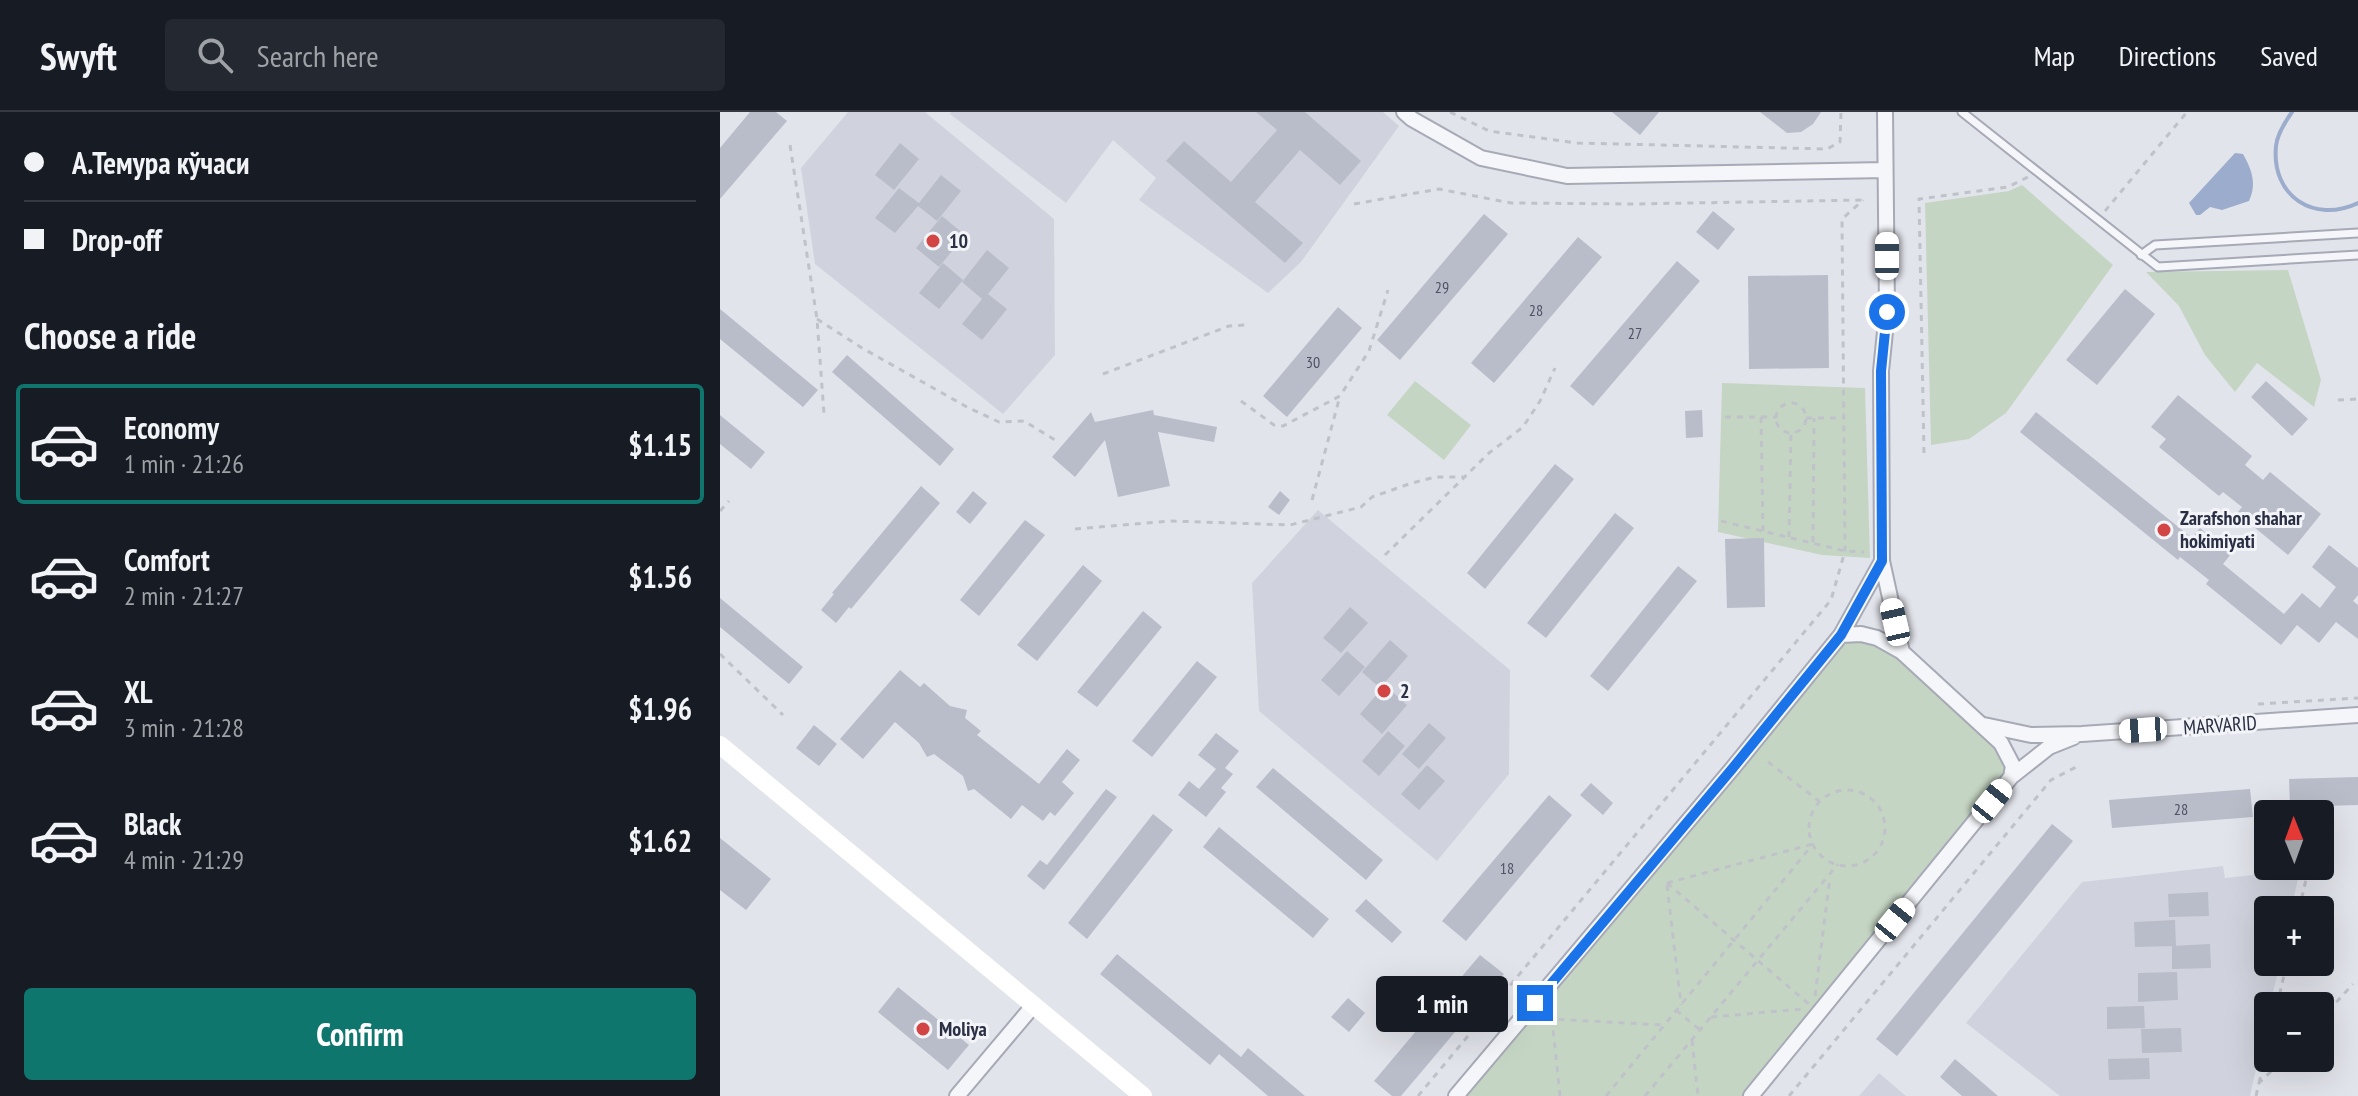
<!DOCTYPE html>
<meta charset="utf-8">
<style>
:root{--surface:#171b24;--page:#242831;--text:#f1f3f6;--muted:#9ea1a6;--line:#363941;--accent:#0f766e}
body{margin:0;font-family:"PT Sans Narrow",sans-serif;background:var(--page);color:var(--text);height:100vh;display:flex;flex-direction:column;font-size:30px;white-space:nowrap}
*{box-sizing:border-box;margin:0}
p{font-size:26px;color:var(--muted)}
.icon{flex:none;width:44px;height:44px;fill:none;stroke:currentColor;stroke-width:2;stroke-linecap:round;stroke-linejoin:round}
.map{position:relative;flex:1;overflow:hidden}
.side{display:flex;flex-direction:column;background:var(--surface);width:720px}
.side>*{flex:none}
.guide{display:grid;align-content:center;height:176px;padding:0 24px;background:var(--surface)}
.needle{width:52px;rotate:359deg}
.controls{position:absolute;left:1534px;top:688px;display:grid;gap:16px}
.controls a{display:grid;place-items:center;width:80px;height:80px;border-radius:8px;background:var(--surface);box-shadow:0 8px 32px #0002;font-size:40px}
.end{position:absolute;width:36px;height:36px;margin:-18px;border:10px solid #1a73e8;background:#fff;box-shadow:0 0 0 4px #fff}
.from{border-radius:50%}
.bubble{position:absolute;height:56px;border-radius:8px;background:var(--surface);box-shadow:0 8px 32px #0002;font-size:26px;font-weight:700;line-height:56px;text-align:center}
.car{position:absolute;width:24px;height:48px;margin:-24px -12px;border-radius:10px;box-shadow:0 0 6px 2px #0007;background:linear-gradient(#fff 24%,#345 0 40%,#fff 0 76%,#345 0 86%,#fff 0)}
.guide b{display:flex;align-items:center;gap:28px;height:76px;font-size:30px}
.guide b+b{border-top:2px solid var(--line)}
.guide i{width:20px;height:20px;background:var(--text)}
ul{padding:0;list-style:none}
li{display:flex;align-items:center;gap:24px;height:120px;margin:0 16px 12px;padding:0 8px;border:4px solid transparent;border-radius:8px}
li div{flex:1}
li b{display:block;font-size:30px}
li em{font-style:normal;font-weight:700}
li.current{border-color:var(--accent)}
li>.icon{width:72px;height:72px;stroke-width:1.5}
h2{padding:0 24px;font-size:36px;line-height:96px}
.primary-button{display:flex;gap:16px;margin-top:auto;padding:16px 24px}
.primary-button a{flex:1;height:92px;border-radius:8px;background:var(--accent);color:#fff;font-size:32px;font-weight:700;line-height:92px;text-align:center}
header{display:flex;align-items:center;gap:48px;box-sizing:border-box;height:112px;padding:0 40px;background:var(--surface);border-bottom:2px solid var(--line)}
header strong{font-size:38px}
nav{display:flex;gap:44px;margin-inline-start:auto;font-size:28px}
.search{width:560px;height:72px;background:var(--page);display:flex;align-items:center;gap:20px;box-sizing:border-box;padding:0 28px;border-radius:8px;color:var(--muted);font-size:30px}
main{display:flex;flex:1;min-height:0}
.map>svg:first-child{display:block}
.built{fill:#d0d3dd}
.green{fill:#c5d5c3}
.water{fill:#9caccc}
.lines{fill:none;stroke-linecap:round;stroke-linejoin:round}
.stream{stroke:#9caccc;stroke-width:4}
.building{fill:#b9bdc9}
.lane-casing{stroke:#a7aab6;stroke-width:11}
.street-casing{stroke:#a7aab6;stroke-width:18}
.path{stroke:#c0c2ca;stroke-width:3;stroke-dasharray:6 6;stroke-linecap:butt}
.lane{stroke:#f5f6f9;stroke-width:7}
.street{stroke:#f5f6f9;stroke-width:14}
.secondary{stroke:#fff;stroke-width:18}
.route{stroke:#1a73e8;stroke-width:10}
.poi-dot{fill:#d34444;stroke:#f2f4f8;stroke-width:3}
.labels{text-anchor:middle;stroke-width:6;stroke-linejoin:round;paint-order:stroke}
.number-label{font-size:16px;fill:#4e5265}
.poi-label{font-size:20px;font-weight:bold;fill:#2a2f44;stroke:#f2f4f8;text-anchor:start}
.street-label{font-size:20px;fill:#2a2f44;stroke:#f2f4f8}
</style>
<header>
<strong>Swyft</strong>
<div class="search"><svg class="icon" aria-label="search" viewBox="0 0 24 24"><circle cx="10" cy="10" r="6"/><path d="M15 15l6 6"/></svg>Search here</div>
<nav><a>Map</a><a>Directions</a><a>Saved</a></nav>
</header>
<main>
<section class="side">
<div class="guide">
<b><i class="from"></i>А.Темура кўчаси</b>
<b><i></i>Drop-off</b>
</div>
<h2>Choose a ride</h2>
<ul>
<li class="current"><svg class="icon" aria-label="car" viewBox="0 0 24 24"><path d="M5 17H2v-5l4-1 3-4h7l3 4 3 1v5h-3M9 17h6M6 11h13"/><circle cx="7" cy="17" r="2"/><circle cx="17" cy="17" r="2"/></svg><div><b>Economy</b><p>1 min · 21:26</p></div><em>$1.15</em></li>
<li><svg class="icon" aria-label="car" viewBox="0 0 24 24"><path d="M5 17H2v-5l4-1 3-4h7l3 4 3 1v5h-3M9 17h6M6 11h13"/><circle cx="7" cy="17" r="2"/><circle cx="17" cy="17" r="2"/></svg><div><b>Comfort</b><p>2 min · 21:27</p></div><em>$1.56</em></li>
<li><svg class="icon" aria-label="car" viewBox="0 0 24 24"><path d="M5 17H2v-5l4-1 3-4h7l3 4 3 1v5h-3M9 17h6M6 11h13"/><circle cx="7" cy="17" r="2"/><circle cx="17" cy="17" r="2"/></svg><div><b>XL</b><p>3 min · 21:28</p></div><em>$1.96</em></li>
<li><svg class="icon" aria-label="car" viewBox="0 0 24 24"><path d="M5 17H2v-5l4-1 3-4h7l3 4 3 1v5h-3M9 17h6M6 11h13"/><circle cx="7" cy="17" r="2"/><circle cx="17" cy="17" r="2"/></svg><div><b>Black</b><p>4 min · 21:29</p></div><em>$1.62</em></li>
</ul>
<div class="primary-button"><a>Confirm</a></div>
</section>
<div class="map">
<svg width="1638" height="984" viewBox="0 0 1638 984">
<rect width="100%" height="100%" fill="#e2e4eb"/>
<path class="built" d="M128 0H205L334 107 335 243 283 302 95 152 81 56Z
M231 0H663L679 14 581 150 548 181 419 88 436 66 393 28 346 91 230 2Z
M598 398 790 558 789 662 717 749 539 599 532 471Z
M1503 754 1505 766 1580 758 1571 798H1548V850H1560L1550 894H1548V903L1530 984H1340L1246 911 1362 770Z
M1159 961 1186 984H1139Z"/>
<path class="green" d="M1302 73 1393 153 1286 301 1249 327 1211 333 1205 91 1289 79Z
M1568 158 1601 268 1594 295 1537 251 1515 280 1485 243 1459 194 1426 160Z
M695 269 751 313 724 348 667 303Z
M1002 271 1145 276 1150 446 1102 443 998 420Z
M1121 523 1157 526 1262 612 1293 654 1031 984H736Z"/>
<path class="water" d="M1515 41 1523 42C1532 58 1537 72 1529 89L1502 98 1490 95 1480 103H1476L1469 91Z"/>
<g class="lines">
<path class="stream" d="M1572 0C1565 10 1557 22 1556 34 1551 84 1594 112 1638 91"/>
</g>
<path class="building" d="M30 0H56L67 9 0 87V36Z
M536 0H585L641 49 620 73 580 38 535 90 583 131 565 151 446 49 464 29 511 70 557 18Z
M892 0H939L920 23Z
M1040 0H1101L1093 12 1081 20 1067 21Z
M180 31 199 47 174 78 155 63Z
M221 63 241 79 217 109 198 94 175 121 155 106 179 76 199 91Z
M993 99 1015 117 998 138 976 120Z
M764 102 788 122 680 248 657 228Z
M222 104 245 123 219 155 196 136Z
M858 125 882 145 774 271 751 251Z
M267 138 289 156 268 182 287 197 262 228 242 212 262 187 242 170Z
M957 149 980 169 873 294 850 274Z
M223 151 243 168 219 197 199 181Z
M1108 163 1109 256 1029 257 1028 164Z
M1405 177 1435 202 1377 273 1346 248Z
M618 195 642 216 567 305 543 284Z
M0 197 98 278 83 295 0 227Z
M127 243 234 337 220 354 112 260Z
M1546 269 1588 307 1572 324 1531 285Z
M1458 283 1532 344 1525 353 1543 368 1550 360 1601 402 1568 443 1517 401 1522 395 1503 380 1499 384 1439 335 1446 327 1431 315Z
M433 298 434 303 497 315 494 330 438 320 450 374 398 385 385 328 355 365 332 345 371 300 375 310Z
M982 298 983 325 966 326 965 299Z
M1316 300 1472 426 1480 416 1511 442 1503 452 1564 502 1582 481 1600 496 1616 475 1592 455 1609 433 1638 456V483L1633 489 1638 493V527L1616 510 1599 531 1577 513 1561 533 1486 472 1489 468 1460 445 1458 448 1300 320Z
M0 303 45 340 31 357 0 332Z
M835 352 854 367 765 477 747 461Z
M201 374 220 391 131 497 129 495 116 511 101 498 114 482 112 481Z
M253 379 267 391 250 412 236 400Z
M560 379 570 388 559 403 548 395Z
M895 401 914 416 826 526 807 511Z
M305 408 325 423 259 504 240 488Z
M1044 426 1045 495 1007 496 1005 427Z
M363 453 382 469 317 549 297 533Z
M958 454 977 469 888 579 870 564Z
M0 486 83 555 69 572 0 515Z
M630 495 648 511 621 541 603 526Z
M423 499 442 515 377 595 357 580Z
M670 528 688 544 660 576 642 560Z
M627 539 645 555 619 584 601 568Z
M477 549 497 565 432 645 412 629Z
M180 558 200 575 204 571 230 594 247 598 245 606 261 619 257 623 319 672 347 637 360 648 342 670 354 681 335 704 330 700 323 709 302 693 291 707 254 677 248 679 243 664 214 642 207 645 199 631 175 610 143 647 120 627Z
M665 573 687 593 662 622 640 602Z
M709 611 726 626 699 657 682 642Z
M94 613 117 632 99 654 76 636Z
M668 619 685 634 659 664 642 649Z
M496 621 519 639 505 656 513 662 501 676 506 680 486 705 458 683 469 669 479 677 496 657 478 643Z
M707 653 725 669 699 698 681 682Z
M553 656 663 748 646 768 536 675Z
M1638 665V693L1570 695 1569 667Z
M871 671 893 691 883 703 860 683Z
M386 677 397 685 324 778 307 764 320 748 327 753Z
M1530 677 1533 705 1392 716 1389 688Z
M829 683 852 703 746 829 722 809Z
M433 702 453 718 367 827 348 811Z
M1332 712 1353 729 1177 944 1156 927Z
M499 715 609 807 593 826 483 735Z
M0 726 51 767 26 798 0 778Z
M1488 780 1489 804 1449 805 1448 782Z
M646 787 682 820 672 831 635 799Z
M1455 808 1456 834 1415 835 1414 810Z
M1490 832 1491 856 1452 857V834Z
M397 842 521 945 528 936 585 984H548L499 942 490 953 380 862Z
M760 843 784 862 681 984H672L654 969Z
M1457 860 1458 888 1418 890V861Z
M178 875 249 933 228 958 158 900Z
M628 886 645 901 629 920 611 905Z
M1424 894 1425 916 1387 917V895Z
M1461 916 1462 940 1422 941 1421 917Z
M1429 946 1430 967 1389 968 1388 947Z
M1235 947 1278 984H1242L1220 965Z"/>
<g class="lines">
<g class="lane-casing">
<path id="lane" d="M1242 0 1438 155 1638 143
M1421 143 1435 133 1638 121"/>
</g>
<g class="street-casing">
<path id="street" d="M684 0 692 7 761 46 847 64 1165 58
M1165 0 1167 200 1161 259 1162 449 1182 540
M1121 523 1162 449
M1264 613 1311 623 1362 622 1638 603
M1291 665 1329 635 1354 625
M237 984 313 894
M736 984 1012 657 1121 523 1141 522 1157 526 1182 540 1281 631 1293 654 1291 665 1031 984"/>
</g>
<path class="path" d="M730 0 769 19 857 31 1107 37 1120 30 1121 0
M70 33 97 207 104 302
M634 92 719 77 791 91 913 92 1143 88
M1385 99 1467 0
M97 207 142 236 247 295 279 310 304 309 335 328
M383 262 509 214 526 213
M1618 288 1638 287
M521 289 554 313 563 314 620 284 649 239 668 178
M1056 306a15 15 0 1 1 30 0a15 15 0 1 1-30 0Z
M1005 305H1056
M1041 305 1043 419
M1086 306H1124
M1204 341 1199 87 1288 75 1310 64
M592 388 620 284
M0 399 9 389
M1001 409 1125 439 1144 440
M355 417 451 409 570 413 641 395 652 385 692 371 715 365H745
M1069 425 1071 320
M1093 430 1094 306
M665 443 769 341 803 315 820 289 835 256
M0 542 63 603
M1538 592 1638 586
M1048 650 1099 689
M1089 716a38 38 0 1 1 76 0a38 38 0 1 1-76 0Z
M947 771 1090 893
M947 771 1093 732
M947 773 961 893
M1579 798 1589 754
M1095 884 1110 765
M1557 894 1567 850
M956 898 980 918
M991 905 1083 897
M1600 908 1633 872
M972 928 978 984
M1539 971 1548 934
M698 984 1111 488 1125 439 1122 107 1143 88
M840 984 832 907 943 913
M886 984 1093 732
M925 984 1118 752
M1069 984 1331 668 1356 655
M1536 984 1539 971 1565 946"/>
<use href="#lane" class="lane"/>
<use href="#street" class="street"/>
<path class="secondary" d="M0 633 423 984"/>
</g>
<g class="lines">
<path class="route" d="M815 891 1012 657 1121 523 1162 449 1161 259 1167 200"/>
</g>
<g class="poi-dot">
<circle cx="213" cy="129" r="8"/>
<circle cx="1444" cy="418" r="8"/>
<circle cx="664" cy="579" r="8"/>
<circle cx="203" cy="917" r="8"/>
</g>
<g class="labels">
<g class="number-label">
<text x="722" y="181">29</text>
<text x="816" y="204">28</text>
<text x="915" y="227">27</text>
<text x="593" y="256">30</text>
<text x="1461" y="703">28</text>
<text x="787" y="762">18</text>
</g>
<g class="poi-label">
<text x="229" y="136">10</text>
<text x="1460" y="413">Zarafshon shahar<tspan x="1460" dy="23">hokimiyati</tspan></text>
<text x="680" y="586">2</text>
<text x="219" y="924">Moliya</text>
</g>
<g class="street-label">
<text transform="translate(1500 613) rotate(-4)" y="7">MARVARID</text>
</g>
</g>
</svg>
<div class="controls">
<a><svg class="needle" viewBox="-14 -14 28 28"><path d="M0-13l5 13h-10z" fill="#e53935"/><path d="M0 13l5-13h-10z" fill="#9ea1a6"/></svg></a>
<a>+</a>
<a>−</a>
</div>
<i class="end from" style="left:1167px;top:200px"></i>
<i class="end" style="left:815px;top:891px"></i>
<div class="bubble" style="left:656px;top:864px;width:132px">1 min</div>
<i class="car" style="left:1167px;top:144px;rotate:0deg"></i>
<i class="car" style="left:1175px;top:510px;rotate:347deg"></i>
<i class="car" style="left:1423px;top:618px;rotate:266deg"></i>
<i class="car" style="left:1272px;top:689px;rotate:39deg"></i>
<i class="car" style="left:1175px;top:808px;rotate:39deg"></i>
</div>
</main>
